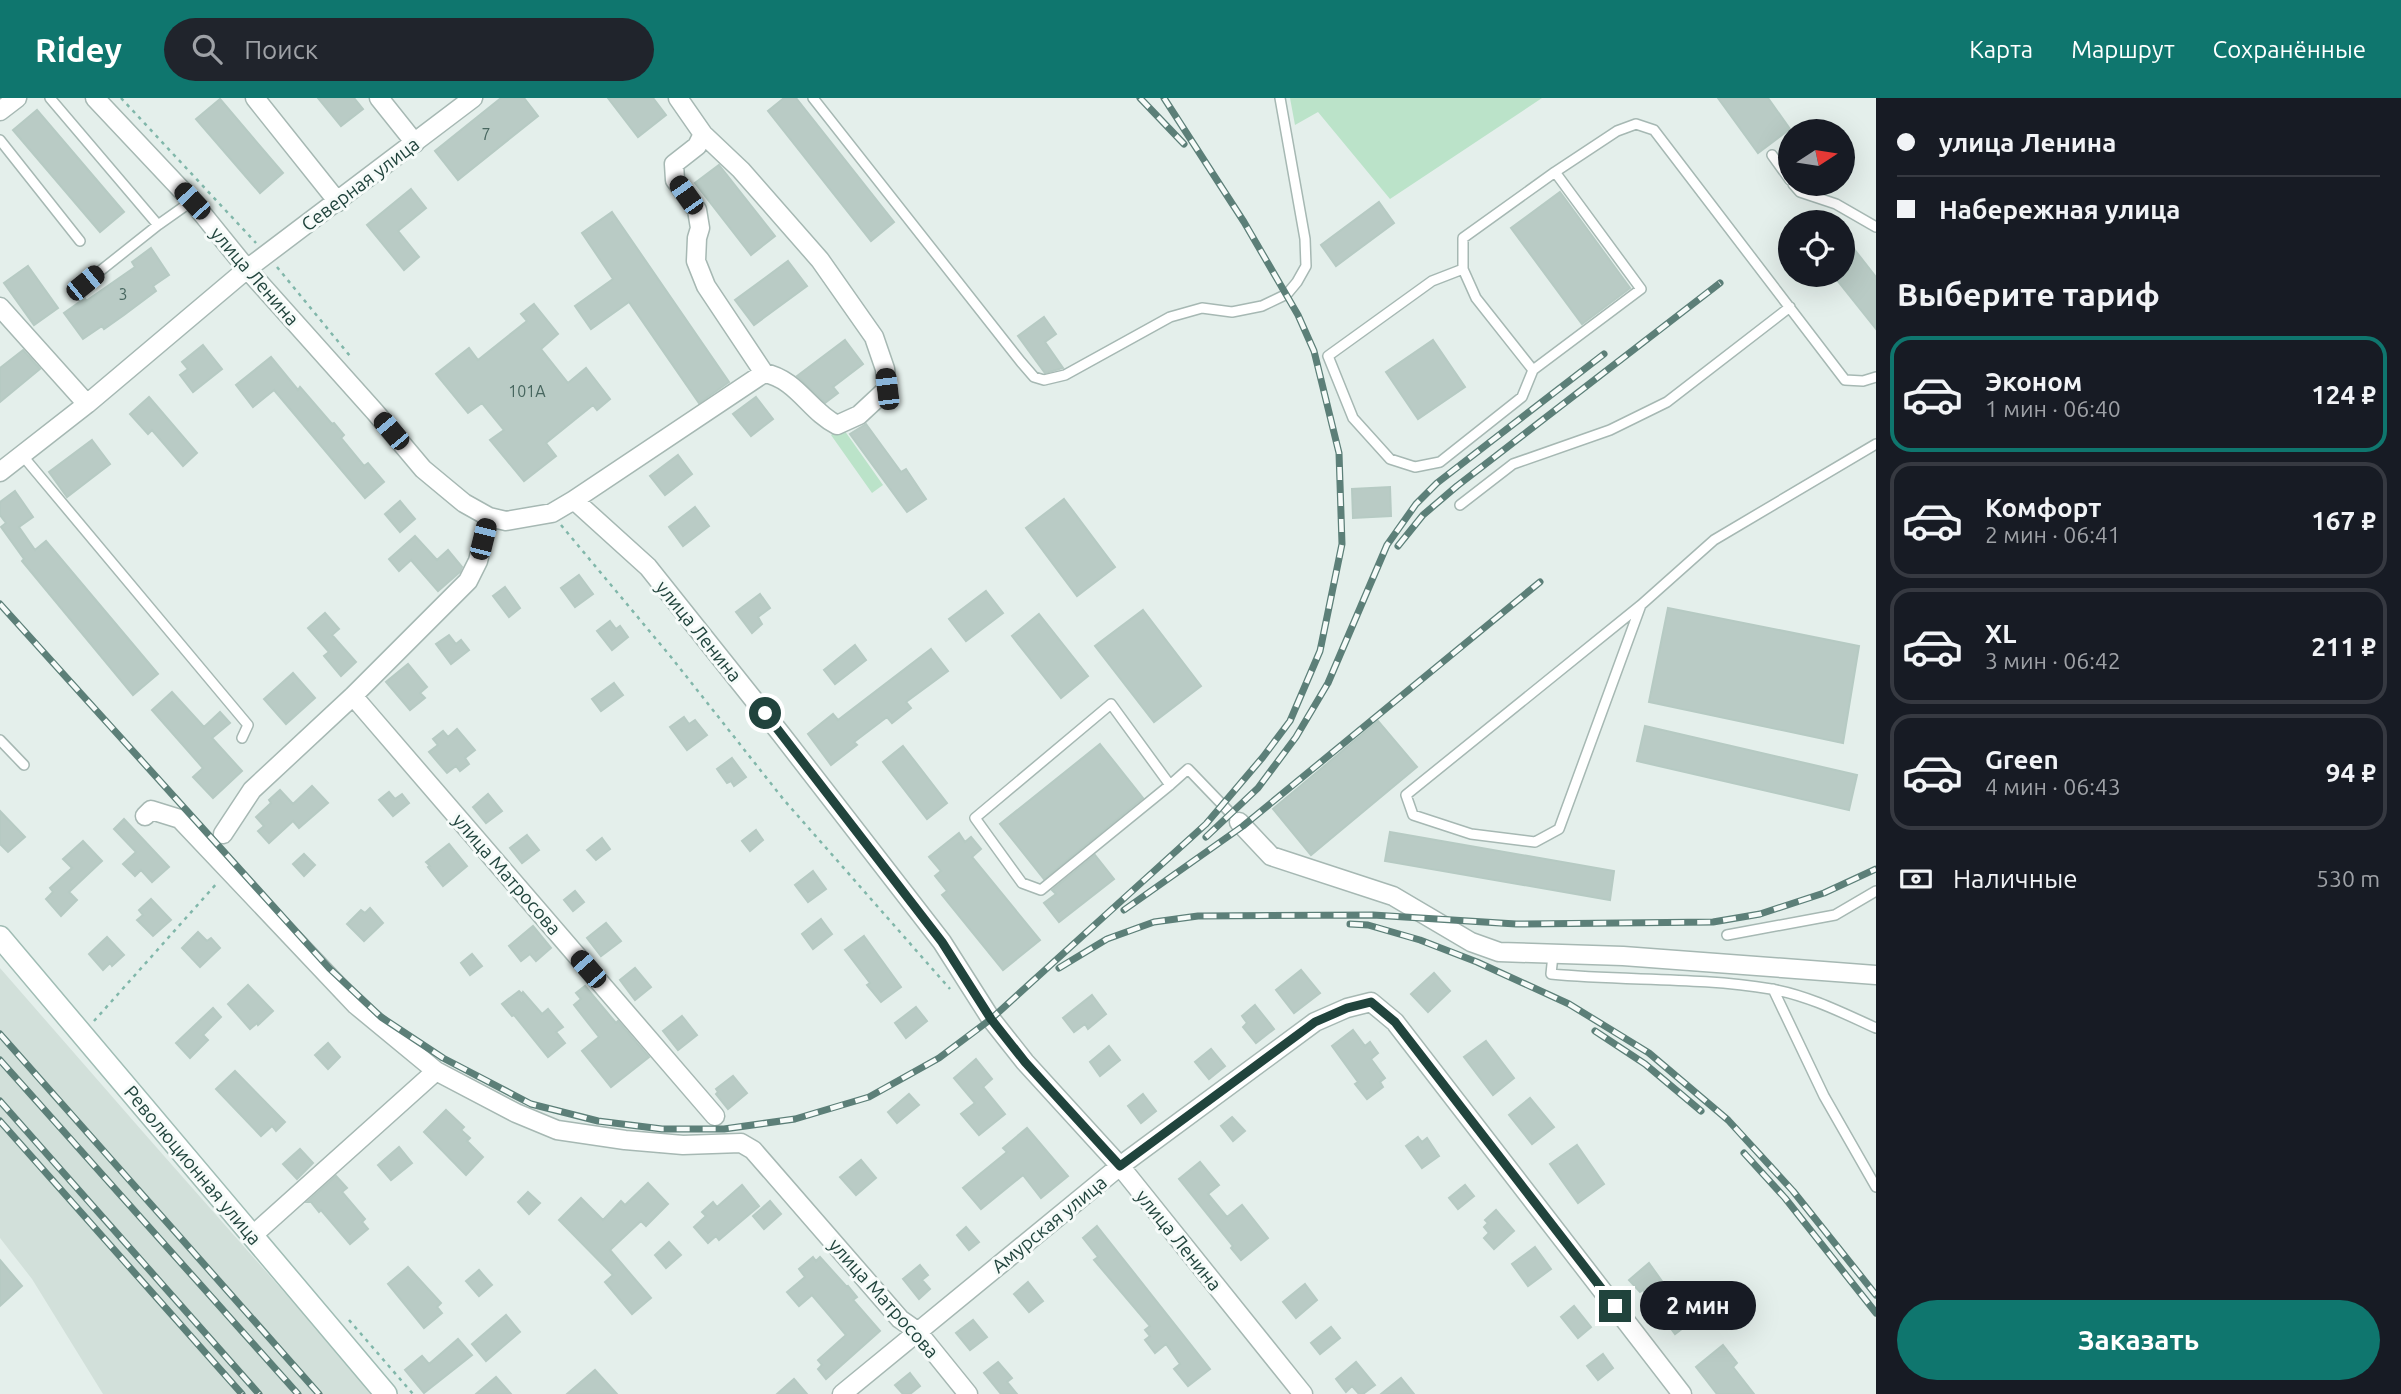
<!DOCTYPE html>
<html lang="ru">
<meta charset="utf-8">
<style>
:root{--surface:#171b24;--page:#20242c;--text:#f1f3f6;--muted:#9ea1a6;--line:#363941;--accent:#0f766e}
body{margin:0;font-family:Ubuntu,sans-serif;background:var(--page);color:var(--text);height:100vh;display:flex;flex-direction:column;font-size:26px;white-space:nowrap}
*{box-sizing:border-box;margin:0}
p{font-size:23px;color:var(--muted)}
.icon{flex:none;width:38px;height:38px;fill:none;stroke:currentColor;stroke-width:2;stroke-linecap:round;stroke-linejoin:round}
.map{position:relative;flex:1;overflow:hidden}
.side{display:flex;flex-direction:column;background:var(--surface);width:525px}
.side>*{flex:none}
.hud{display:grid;align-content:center;height:154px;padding:0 21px;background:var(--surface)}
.needle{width:46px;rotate:78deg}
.controls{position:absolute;left:1778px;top:21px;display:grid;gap:14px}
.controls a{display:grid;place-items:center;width:77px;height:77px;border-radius:50%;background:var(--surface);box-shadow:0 7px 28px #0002;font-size:35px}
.end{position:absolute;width:32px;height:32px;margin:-16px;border:9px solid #21443d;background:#fff;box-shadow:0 0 0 4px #fff}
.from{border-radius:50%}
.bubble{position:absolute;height:49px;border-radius:24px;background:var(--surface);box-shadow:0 7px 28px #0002;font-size:23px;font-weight:700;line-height:49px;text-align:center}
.car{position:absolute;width:21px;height:42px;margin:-21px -10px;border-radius:9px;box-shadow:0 0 5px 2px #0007;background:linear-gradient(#222 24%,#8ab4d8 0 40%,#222 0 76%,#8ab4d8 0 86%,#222 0)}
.hud b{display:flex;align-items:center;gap:24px;height:66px;font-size:26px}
.hud b+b{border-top:2px solid var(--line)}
.hud i{width:18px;height:18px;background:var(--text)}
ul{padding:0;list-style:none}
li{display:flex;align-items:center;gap:21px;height:116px;margin:0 14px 10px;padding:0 7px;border:4px solid var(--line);border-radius:21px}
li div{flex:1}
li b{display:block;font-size:26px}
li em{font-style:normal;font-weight:700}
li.active{border-color:var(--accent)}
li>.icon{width:63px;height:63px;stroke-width:1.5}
h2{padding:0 21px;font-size:32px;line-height:84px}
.pay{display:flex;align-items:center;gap:18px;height:77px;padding:0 21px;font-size:26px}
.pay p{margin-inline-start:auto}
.primary-button{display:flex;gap:14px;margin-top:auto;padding:14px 21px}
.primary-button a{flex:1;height:80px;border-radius:42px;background:var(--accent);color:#fff;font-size:28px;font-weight:700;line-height:80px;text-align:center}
header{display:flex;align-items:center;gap:42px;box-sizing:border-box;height:98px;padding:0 35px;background:var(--accent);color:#fff}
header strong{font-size:33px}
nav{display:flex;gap:38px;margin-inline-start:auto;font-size:24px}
.search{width:490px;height:63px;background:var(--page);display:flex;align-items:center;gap:18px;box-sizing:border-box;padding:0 24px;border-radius:38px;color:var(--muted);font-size:26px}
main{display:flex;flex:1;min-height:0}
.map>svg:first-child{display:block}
.built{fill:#d2e0da}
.green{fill:#bbe3c9}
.building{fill:#b9cbc5;stroke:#b6cac3;stroke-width:2}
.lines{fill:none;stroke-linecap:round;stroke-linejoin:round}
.lane-casing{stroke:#a6b8b3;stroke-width:12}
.street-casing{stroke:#a6b8b3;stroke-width:21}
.secondary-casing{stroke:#a1bdb5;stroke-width:24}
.path{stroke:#81b7aa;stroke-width:2.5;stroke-dasharray:3.5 5;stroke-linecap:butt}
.lane{stroke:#fff;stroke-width:9}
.street{stroke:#fff;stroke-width:18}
.secondary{stroke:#fff;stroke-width:21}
.rail-casing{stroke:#5c7f78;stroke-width:7}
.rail{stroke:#f6fbf9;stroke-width:4.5;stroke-dasharray:13;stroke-linecap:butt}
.route{stroke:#21443d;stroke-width:9}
.labels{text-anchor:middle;stroke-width:6;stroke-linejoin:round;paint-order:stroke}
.number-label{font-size:16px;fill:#47665f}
.street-label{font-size:19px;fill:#21443d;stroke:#f6fbf9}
</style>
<header>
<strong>Ridey</strong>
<div class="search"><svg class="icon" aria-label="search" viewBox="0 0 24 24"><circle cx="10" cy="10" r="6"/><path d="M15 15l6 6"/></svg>Поиск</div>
<nav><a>Карта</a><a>Маршрут</a><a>Сохранённые</a></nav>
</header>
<main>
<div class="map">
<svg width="1876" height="1296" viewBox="0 0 1876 1296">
<rect width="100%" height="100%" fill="#e4efeb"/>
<path class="built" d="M0 870 150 1042 374 1296H103L32 1181 0 1140Z"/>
<path class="green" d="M1290 0H1542L1390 101 1318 14 1295 27Z
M842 329 883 387 872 395 831 337Z"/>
<path class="building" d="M318 0H354L363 11 341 28Z
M501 0H524L538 18 458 82 435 53Z
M608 0H653L666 17 638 39Z
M784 0H796L894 124 871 143 768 13Z
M1718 0H1768L1790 31 1758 55Z
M220 1 283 75 260 95 196 21Z
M37 12 124 114 100 134 13 32Z
M719 67 775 138 751 157 695 85Z
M411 91 426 110 398 133 419 159 404 172 367 127Z
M1560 94 1630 190 1582 226 1511 130Z
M1379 104 1394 125 1336 168 1321 147Z
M612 114 729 284 699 305 629 204 591 231 575 208 613 181 582 135Z
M1843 137 1876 179V231L1833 177H1843Z
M151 150 169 177 153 188 156 193 124 217 104 231 102 228 83 241 64 215 85 200 86 203 135 169 132 164Z
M788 163 807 188 754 227 735 202Z
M28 168 58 210 34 227 4 185Z
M534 206 558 236 541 251 568 285 586 270 610 301 597 312 593 307 546 345 556 358 524 383 490 342 504 332 482 305 468 315 436 276 469 250 478 262 527 223 521 216Z
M1044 219 1056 236 1045 244 1063 270 1045 275 1018 238Z
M845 242 863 266 833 289 838 295 825 305 797 278Z
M1433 242 1465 289 1418 321 1386 274Z
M203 247 222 271 193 294 180 277 188 271 182 264Z
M23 252 40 271 0 304V270Z
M271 259 298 292 300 289 332 326 334 325 344 337 341 340 364 368 368 365 384 384 365 400 274 292 253 309 236 287Z
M149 299 197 355 183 368 152 332 148 336 130 316Z
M756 299 773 321 751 338 733 316Z
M866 326 901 374 906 371 926 401 907 414 850 336Z
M92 342 110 366 67 399 49 374Z
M678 357 692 376 665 397 650 378Z
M1390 389 1391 418 1353 420 1352 391Z
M15 393 33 419 19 429 35 452 46 443 158 576 133 597 22 463 24 461 1 429 6 425 0 417V404Z
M1064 401 1115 469 1077 498 1026 430Z
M400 403 415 421 400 434 385 416Z
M695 409 709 428 683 448 669 429Z
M415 438 437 462 448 452 462 469 460 474 438 493 411 462 399 473 389 461Z
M579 477 593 496 575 509 561 490Z
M505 489 520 510 509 519 493 498Z
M986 493 1003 515 966 543 949 521Z
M760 496 770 510 758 519 762 526 752 535 736 514Z
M1668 510 1859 548 1843 645 1649 604Z
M1143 512 1201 588 1154 624 1095 548Z
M325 515 339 531 332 537 356 564 341 578 324 558 329 554 308 530Z
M1039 516 1088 578 1061 600 1012 538Z
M610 523 616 531 620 528 628 539 612 552 597 533Z
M449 537 456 546 461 542 469 552 451 566 436 546Z
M855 547 866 562 835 586 824 572Z
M931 551 948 573 906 604 911 610 892 625 887 619 854 644 857 647 831 667 808 636 833 616 838 622Z
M408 566 427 589 420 595 425 600 410 612 386 584Z
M293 575 315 600 286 626 264 601Z
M614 585 623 597 601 613 592 601Z
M172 594 204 629 220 614 230 625 212 640 242 673 213 700 193 679 203 670 152 612Z
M684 619 689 626 695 622 707 637 687 652 670 629Z
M1378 623 1417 669 1311 757 1273 711Z
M1645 628 1857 677 1849 712 1637 663Z
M457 631 475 652 465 660 469 666 460 673 456 668 447 675 429 654 438 647 433 641 443 633 448 639Z
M1100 646 1143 700 1044 781 1000 726Z
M903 648 947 705 927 721 883 664Z
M732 660 746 679 734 688 731 683 727 685 717 671Z
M312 688 328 705 299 730 293 723 269 745 258 733 264 728 256 719 271 705 269 702 280 692 293 706Z
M389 694 395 701 402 696 409 705 393 718 379 702Z
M488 696 502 713 486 725 473 709Z
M0 713 25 739 8 754 0 746Z
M124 721 169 769 152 784 141 772 135 778 123 766 136 754 114 731Z
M756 732 763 742 750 753 742 743Z
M1390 734 1614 773 1610 802 1385 763Z
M959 735 965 744 971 739 981 751 972 759 1040 842 1003 872 942 797 947 793 935 778 941 773 929 759Z
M527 737 539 752 522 765 510 750Z
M602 740 610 751 596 762 587 752Z
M83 743 102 763 69 794 77 802 61 818 46 801 53 794 50 790 72 770 63 761Z
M449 746 467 768 443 788 428 769 430 768 426 764Z
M304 756 315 767 304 778 293 766Z
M1095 757 1114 781 1059 824 1044 805 1056 796 1052 792Z
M813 773 826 791 808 804 795 787Z
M575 793 584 804 573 813 564 802Z
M151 801 171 822 153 838 137 822 143 817 139 812Z
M370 810 383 825 364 843 347 826 361 812 365 815Z
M821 821 832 836 813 851 802 836Z
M606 825 621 843 601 858 587 840Z
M533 828 551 850 536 863 530 856 521 863 509 848Z
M198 834 207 843 211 840 220 850 200 869 182 850Z
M864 838 901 889 881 904 867 887 870 885 845 852Z
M107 839 124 857 112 868 110 865 103 872 89 856Z
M472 856 482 868 470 877 461 865Z
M635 870 651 889 635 902 620 882Z
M1301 872 1320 895 1294 915 1276 892Z
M1434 875 1450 893 1428 914 1411 896Z
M248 887 273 913 258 927 257 925 250 931 228 906Z
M585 888 616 925 618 923 649 959 611 989 582 953 599 939 574 907 581 901 576 895Z
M519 893 522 896 523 894 542 916 548 911 563 929 556 934 565 945 548 959 514 917 512 918 502 906Z
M1092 897 1106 916 1088 931 1085 926 1074 934 1063 920Z
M1255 907 1274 931 1256 945 1243 929 1247 925 1242 918Z
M916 909 927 923 906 940 895 925Z
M213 910 221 919 203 937 208 942 190 960 176 945Z
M682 918 697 937 678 952 663 933Z
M1353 932 1365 948 1370 944 1378 955 1371 961 1385 980 1380 984 1383 989 1367 1001 1355 986 1358 984 1332 948Z
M1486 943 1514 980 1493 997 1464 959Z
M328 945 340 959 328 971 315 957Z
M1109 948 1120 962 1100 978 1090 964Z
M1211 951 1225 968 1209 981 1195 964Z
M976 961 992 981 983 989 1005 1016 979 1037 961 1016 975 1005 954 980Z
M235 973 285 1024 276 1033 272 1028 261 1038 216 991Z
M733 978 747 995 728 1011 716 996 718 994 716 991Z
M909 996 919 1007 897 1025 888 1014Z
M1143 996 1156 1013 1141 1025 1128 1008Z
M1530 1000 1554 1029 1532 1046 1509 1017Z
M446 1012 464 1029 461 1032 470 1040 467 1043 483 1059 466 1077 424 1034Z
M1232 1019 1245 1033 1233 1043 1221 1028Z
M1027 1030 1068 1078 1041 1100 1023 1077 981 1111 963 1090 1007 1054 1003 1050Z
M1418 1039 1422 1044 1427 1040 1439 1058 1422 1070 1406 1048Z
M1577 1047 1604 1086 1578 1105 1550 1066Z
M399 1049 412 1065 391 1082 378 1067Z
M300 1051 313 1065 297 1081 283 1066Z
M861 1062 876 1080 856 1097 840 1079Z
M1200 1064 1219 1087 1208 1096 1227 1119 1242 1107 1268 1140 1241 1162 1231 1150 1233 1148 1179 1081Z
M336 1078 347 1090 342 1094 365 1121 362 1124 368 1131 350 1146 321 1112 319 1114 311 1104H307Z
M648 1085 668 1106 646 1128 641 1123 610 1152 651 1200 632 1216 605 1184 613 1177 559 1122 581 1100 603 1122 621 1103 625 1107Z
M742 1087 759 1108 719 1142 716 1138 708 1145 694 1129 706 1118 702 1114 713 1104 717 1109Z
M1465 1087 1474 1098 1458 1111 1449 1100Z
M528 1094 540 1105 529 1116 518 1104Z
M770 1103 781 1116 764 1131 753 1118Z
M1496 1112 1514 1133 1494 1151 1484 1140 1489 1135 1484 1129 1488 1125 1485 1122Z
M1097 1128 1210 1271 1188 1288 1174 1271 1180 1266 1166 1246 1155 1255 1145 1242 1150 1238 1145 1232 1150 1228 1094 1162 1098 1159 1083 1140Z
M966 1129 979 1144 969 1152 957 1137Z
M669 1144 681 1157 666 1170 655 1157Z
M1535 1149 1551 1171 1528 1188 1512 1166Z
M813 1159 816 1163 820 1159 847 1189 848 1188 857 1199 853 1202 880 1233 826 1281 818 1271 822 1267 818 1262 846 1237 812 1197 799 1208 787 1194 805 1179 799 1171Z
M0 1162 22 1188 0 1208Z
M1649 1165 1691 1224 1675 1236 1643 1192 1640 1194 1629 1182Z
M920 1167 928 1177 922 1182 930 1191 919 1201 903 1181Z
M408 1169 441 1205 437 1209 442 1215 424 1230 388 1186Z
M479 1172 492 1187 479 1198 466 1183Z
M1028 1184 1043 1203 1029 1214 1014 1196Z
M1305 1186 1317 1202 1296 1220 1283 1204Z
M1574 1208 1591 1229 1578 1240 1561 1219Z
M506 1217 520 1234 486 1263 472 1246Z
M973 1222 987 1239 970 1252 956 1235Z
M1331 1229 1340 1240 1320 1256 1311 1245Z
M458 1241 472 1257 424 1295 405 1272 422 1258 429 1266Z
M1723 1247 1737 1265 1733 1269 1754 1296H1717L1696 1269Z
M1603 1256 1613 1270 1598 1282 1587 1268Z
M998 1264 1012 1280 1007 1284 1017 1296H1001L984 1275Z
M1356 1264 1375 1287 1363 1296H1359L1352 1288 1346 1294 1336 1281Z
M595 1272 617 1296H567Z
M910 1275 920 1288 910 1296H903L895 1287Z
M496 1279 511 1296H476Z
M1401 1280 1414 1296H1381Z
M794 1281 807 1296H777Z"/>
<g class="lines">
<g class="lane-casing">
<path id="lane" d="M50 0 158 127 192 103
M813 0 1021 264 1034 279 1044 282 1065 277 1170 219 1202 210 1232 214 1262 208 1287 196 1297 184 1306 168 1305 141 1280 0
M0 42 80 143
M1772 57 1790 82
M1555 74 1463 140V171L1476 200 1533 272 1641 191 1555 74 1617 33 1636 26 1654 32 1845 282 1863 283 1876 279
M1793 86 1800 94 1836 106 1876 129
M1463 171 1432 183 1328 258 1353 320 1390 361 1415 369 1440 364 1522 299 1533 272
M85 185 158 127
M22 357 248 627 242 640
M1460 407 1513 366 1610 332 1667 304 1790 209
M1641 507 1559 731 1535 744 1471 736 1413 717 1406 697 1641 507 1714 442 1876 346
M0 642 24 667
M1170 687 1111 606 975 720 1022 785 1041 792 1170 687 1188 671 1239 724
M1727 837 1835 817 1876 793
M1553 857 1551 876C1624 883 1698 879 1771 891 1807 897 1843 915 1876 930
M1773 891 1824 998 1876 1089"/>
</g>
<g class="street-casing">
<path id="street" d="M95 0 192 103 247 171 375 314 423 371 464 405 489 419 506 423 552 415 574 402 648 469 781 636 942 844 991 921 1025 964 1120 1068 1303 1296
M255 0 338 104
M379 0 415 45
M0 13 17 0
M703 36 741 72 820 162 874 239 885 271 887 291 859 317 837 327C809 313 797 281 764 275
M0 209 87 306
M0 374 87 306 247 171 473 0
M574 402 764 275 706 188 696 163 697 140 700 130 697 112 675 82 674 66 697 48 703 36 678 0
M353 598 715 1018
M145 718 151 712 180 721 356 907 436 973 516 1015 557 1032 625 1042 683 1047 741 1045 753 1052 900 1221 917 1233 968 1296
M1239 724 1271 758 1393 798 1471 844 1499 854 1623 858 1876 877
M223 736 252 692 353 598 468 483 478 463 489 419
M252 1138 436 973
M842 1296 1120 1068 1315 924 1347 910 1371 904 1395 924 1682 1296"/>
</g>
<g class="secondary-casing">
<path id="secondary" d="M0 839 386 1296"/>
</g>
<path class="path" d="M121 0 256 145
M277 169 350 258
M561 427 671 559 784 702 950 891
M94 923 218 784
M349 1222 413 1296"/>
<use href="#lane" class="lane"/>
<use href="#street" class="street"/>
<use href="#secondary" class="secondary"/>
<g class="rail-casing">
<path id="rail" d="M1140 0 1184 46
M1398 448 1423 417 1457 388 1720 185
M0 506 329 870 381 919 443 960 531 1006 598 1023 662 1031H724L795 1021 869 999 939 960 991 921 1206 726 1263 659 1290 623 1320 553 1342 446 1339 355 1314 253 1298 217 1244 124 1164 0
M1206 739 1258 690 1296 639 1328 585 1387 447 1416 406 1437 385 1604 256
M1124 812 1243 728 1540 484
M1350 826 1368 827 1420 842 1477 864 1569 906 1649 955 1728 1022 1793 1093 1876 1197
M1059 870 1107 841 1154 824 1198 818 1373 817 1516 826 1713 824 1760 816 1824 795 1876 771
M1595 933 1645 966 1701 1013
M0 936 319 1296
M0 962 298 1296
M0 1003 259 1296
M0 1023 242 1296
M1744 1055 1785 1100 1876 1215"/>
</g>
<use href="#rail" class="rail"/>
</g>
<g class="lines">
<path class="route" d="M765 615 942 844 991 921 1025 964 1120 1068 1315 924 1347 910 1371 904 1395 924 1615 1208"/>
</g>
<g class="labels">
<g class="number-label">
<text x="486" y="42">7</text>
<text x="123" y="202">3</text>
<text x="527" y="299">101А</text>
</g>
<g class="street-label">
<text transform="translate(360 86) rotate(-37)" y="7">Северная улица</text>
<text transform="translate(255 178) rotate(49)" y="7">улица Ленина</text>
<text transform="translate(699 533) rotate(51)" y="7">улица Ленина</text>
<text transform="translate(507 776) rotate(49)" y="7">улица Матросова</text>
<text transform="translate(193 1067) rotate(50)" y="7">Революционная улица</text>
<text transform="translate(1049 1126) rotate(-39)" y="7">Амурская улица</text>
<text transform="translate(1179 1142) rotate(51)" y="7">улица Ленина</text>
<text transform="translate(884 1200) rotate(48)" y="7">улица Матросова</text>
</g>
</g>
</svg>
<div class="controls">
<a><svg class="needle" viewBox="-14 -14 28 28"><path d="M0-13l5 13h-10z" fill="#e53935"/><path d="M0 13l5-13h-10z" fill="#9ea1a6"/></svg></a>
<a><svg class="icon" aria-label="locate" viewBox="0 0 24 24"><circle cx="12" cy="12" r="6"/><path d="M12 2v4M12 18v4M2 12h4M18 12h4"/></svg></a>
</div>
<i class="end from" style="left:765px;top:615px"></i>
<i class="end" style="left:1615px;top:1208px"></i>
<div class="bubble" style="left:1640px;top:1183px;width:116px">2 мин</div>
<i class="car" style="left:686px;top:97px;rotate:325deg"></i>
<i class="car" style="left:192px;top:103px;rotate:317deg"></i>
<i class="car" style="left:85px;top:185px;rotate:51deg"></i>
<i class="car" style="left:887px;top:291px;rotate:353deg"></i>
<i class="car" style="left:391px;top:333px;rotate:320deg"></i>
<i class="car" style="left:483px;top:441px;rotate:14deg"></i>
<i class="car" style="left:588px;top:871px;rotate:319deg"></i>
</div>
<section class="side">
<div class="hud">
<b><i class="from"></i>улица Ленина</b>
<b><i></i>Набережная улица</b>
</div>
<h2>Выберите тариф</h2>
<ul>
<li class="active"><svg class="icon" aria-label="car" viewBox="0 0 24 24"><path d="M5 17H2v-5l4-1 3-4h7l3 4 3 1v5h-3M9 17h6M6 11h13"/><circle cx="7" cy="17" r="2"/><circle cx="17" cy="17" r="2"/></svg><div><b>Эконом</b><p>1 мин · 06:40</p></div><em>124 ₽</em></li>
<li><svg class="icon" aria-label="car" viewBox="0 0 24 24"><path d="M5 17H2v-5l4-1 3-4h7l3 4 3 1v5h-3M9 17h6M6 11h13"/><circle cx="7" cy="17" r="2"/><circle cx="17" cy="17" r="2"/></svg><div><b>Комфорт</b><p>2 мин · 06:41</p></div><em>167 ₽</em></li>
<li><svg class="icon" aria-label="car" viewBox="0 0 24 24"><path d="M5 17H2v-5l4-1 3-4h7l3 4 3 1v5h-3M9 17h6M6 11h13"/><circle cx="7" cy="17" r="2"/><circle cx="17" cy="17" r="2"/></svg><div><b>XL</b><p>3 мин · 06:42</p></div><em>211 ₽</em></li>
<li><svg class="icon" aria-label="car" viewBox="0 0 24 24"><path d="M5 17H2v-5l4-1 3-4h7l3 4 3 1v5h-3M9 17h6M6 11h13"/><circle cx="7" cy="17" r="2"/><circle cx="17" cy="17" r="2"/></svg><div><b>Green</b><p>4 мин · 06:43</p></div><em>94 ₽</em></li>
</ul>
<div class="pay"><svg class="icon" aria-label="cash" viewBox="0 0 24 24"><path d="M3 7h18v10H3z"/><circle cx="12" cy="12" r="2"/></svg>Наличные<p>530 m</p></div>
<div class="primary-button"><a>Заказать</a></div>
</section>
</main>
